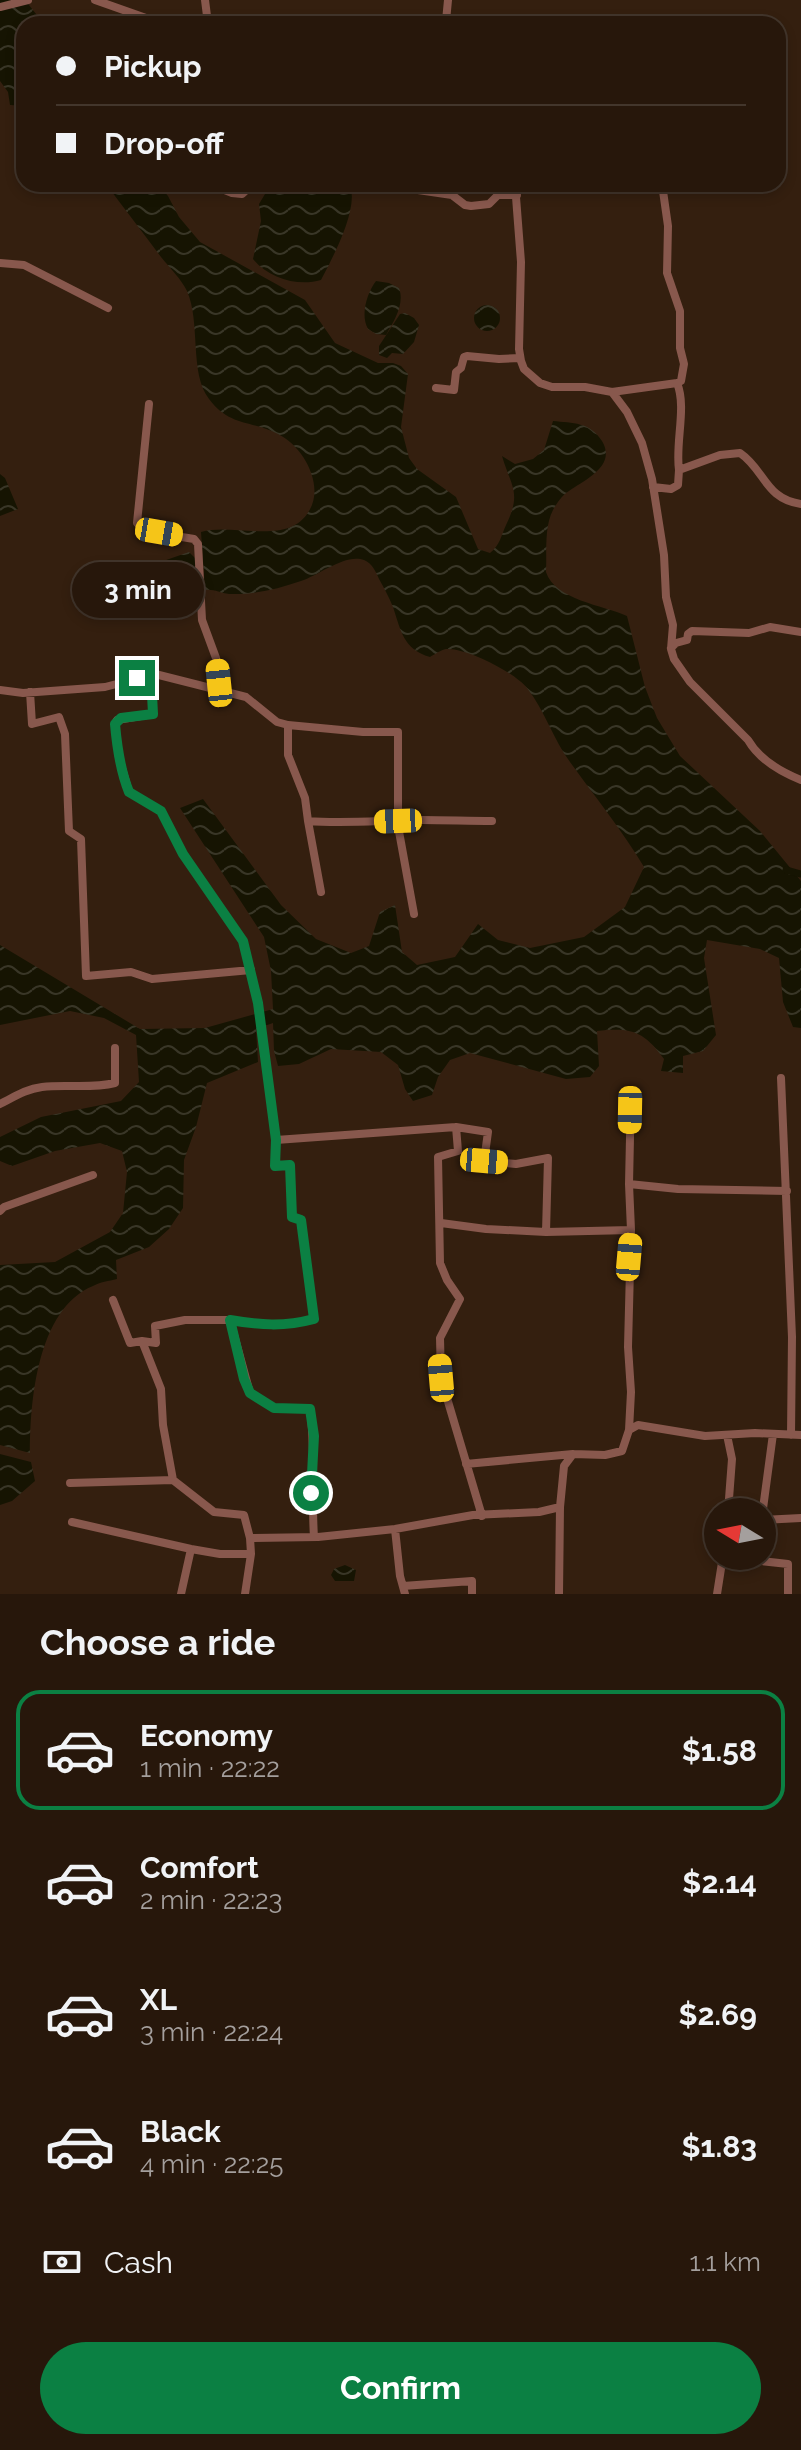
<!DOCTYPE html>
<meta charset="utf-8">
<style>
:root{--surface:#27170b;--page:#332419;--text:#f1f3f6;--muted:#a49f9d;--line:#43362c;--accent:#0b8043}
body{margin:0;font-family:Raleway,sans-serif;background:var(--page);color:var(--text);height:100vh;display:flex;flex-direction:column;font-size:30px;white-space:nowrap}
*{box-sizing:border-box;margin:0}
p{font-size:26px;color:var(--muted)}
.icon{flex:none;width:44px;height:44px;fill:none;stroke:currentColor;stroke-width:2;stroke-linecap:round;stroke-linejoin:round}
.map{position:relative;height:1594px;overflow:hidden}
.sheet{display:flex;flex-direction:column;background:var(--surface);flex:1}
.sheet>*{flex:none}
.banner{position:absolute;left:16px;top:16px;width:770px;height:176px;border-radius:24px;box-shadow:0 4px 12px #0003,0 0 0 2px var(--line);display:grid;align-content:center;height:176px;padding:0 40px;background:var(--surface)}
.needle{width:52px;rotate:280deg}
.controls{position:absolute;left:704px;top:1498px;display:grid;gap:16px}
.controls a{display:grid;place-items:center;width:72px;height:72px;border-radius:50%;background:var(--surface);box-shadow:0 4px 12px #0003,0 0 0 2px var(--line);font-size:40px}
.end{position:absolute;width:36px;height:36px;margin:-18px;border:10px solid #0b8043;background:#fff;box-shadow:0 0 0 4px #fff}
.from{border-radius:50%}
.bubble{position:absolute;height:56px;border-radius:28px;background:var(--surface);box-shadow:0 4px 12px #0003,0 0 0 2px var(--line);font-size:26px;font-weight:700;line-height:56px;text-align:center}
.car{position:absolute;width:24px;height:48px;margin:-24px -12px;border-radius:10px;box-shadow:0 0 6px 2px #0007;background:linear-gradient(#f5c518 24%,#345 0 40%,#f5c518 0 76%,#345 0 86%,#f5c518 0)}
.banner b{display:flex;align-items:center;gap:28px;height:76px;font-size:30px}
.banner b+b{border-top:2px solid var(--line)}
.banner i{width:20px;height:20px;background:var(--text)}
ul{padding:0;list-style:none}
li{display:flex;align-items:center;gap:24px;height:120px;margin:0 16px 12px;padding:0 24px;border:4px solid transparent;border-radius:24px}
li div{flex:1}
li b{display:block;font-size:30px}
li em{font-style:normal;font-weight:700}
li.current{border-color:var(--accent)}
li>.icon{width:72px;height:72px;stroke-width:1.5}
h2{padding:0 40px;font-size:36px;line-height:96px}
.pay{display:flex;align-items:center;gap:20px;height:88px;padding:0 40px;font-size:30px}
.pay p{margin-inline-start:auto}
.cta{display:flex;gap:16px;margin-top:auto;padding:16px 40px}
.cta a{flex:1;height:92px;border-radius:48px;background:var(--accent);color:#fff;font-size:32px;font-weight:700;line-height:92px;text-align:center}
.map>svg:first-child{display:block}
.water{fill:url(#water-waves)}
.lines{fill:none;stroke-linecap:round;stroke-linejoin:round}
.canal{stroke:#161402;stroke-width:7}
.minor{stroke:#88584d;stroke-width:8}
.route{stroke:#0b8043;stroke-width:10}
</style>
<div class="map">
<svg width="801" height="1594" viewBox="0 0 801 1594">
<defs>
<pattern id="water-waves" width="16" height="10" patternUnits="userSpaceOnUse" patternTransform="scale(2)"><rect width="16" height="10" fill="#161402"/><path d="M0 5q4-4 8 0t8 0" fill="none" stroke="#393627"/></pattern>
</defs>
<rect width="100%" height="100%" fill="#341f0f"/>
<path class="water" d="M0 0H25L44 24H24V106L10 105 8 92 0 81Z
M106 184H158L168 196 179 217 200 242 305 300 335 343 378 363H393L401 366 408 374 401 427 409 458 417 469 456 497 478 549 490 553C500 545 501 536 506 525 522 492 511 487 502 456L515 464 533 459 544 450 553 421C573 423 590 422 602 441 617 466 585 480 569 491 562 495 557 503 553 510 544 527 547 553 546 572 555 600 603 605 627 616L645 687 657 718 680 756 760 831 801 881V1028L793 1027 783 1002 779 958 760 949 707 940 704 958 716 1035 703 1051 683 1056V1073L661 1071 664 1059C644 1031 631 1027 597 1031L599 1066 590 1077 566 1079 470 1053 450 1060 438 1077 432 1095 413 1101 405 1089 398 1065 381 1052 331 1049 299 1064 278 1066 274 1051 273 1023 256 1029 258 1062 207 1083 196 1127 184 1160 183 1208 169 1229 149 1247 116 1260 117 1279C109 1281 100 1282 93 1286 37 1309 30 1402 30 1453L0 1445V1265L55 1262 110 1232 123 1213 127 1172 122 1151 100 1143 55 1151 12 1166 0 1161V1137L41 1117 121 1101 139 1082 136 1035 104 1018 70 1011 0 1025V945L140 1029 205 1028 273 1009 271 971 264 937 180 808 203 799 281 905 316 939 351 953 369 946 380 912 395 905 402 952 417 965 455 957 478 924 498 940 530 948 584 937 625 907 644 867C622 830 595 797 570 762 553 739 545 711 527 688 516 673 465 647 446 649 441 650 435 654 430 657 403 649 401 631 393 607 389 597 384 588 379 579 376 572 372 563 364 560 346 553 319 575 301 581 277 589 255 595 229 594 220 593 214 589 205 590L201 532C234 522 288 547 309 511 325 485 303 446 278 434 251 420 230 427 209 399 189 373 201 323 187 291 181 279 170 268 161 257 143 233 124 208 106 184Z
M271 184H349C361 205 332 259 321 280 298 287 268 278 253 259L261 221 259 204Z
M376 281 389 283 399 288C405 304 394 321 386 335L376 334 368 329C360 315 367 293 376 281Z
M474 318a13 13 0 1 1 26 0a13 13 0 1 1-26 0Z
M405 313 414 318 419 325 414 342 403 354 392 353 387 358 379 355V346L400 314Z
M0 474 5 478 18 509 0 516Z
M189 552 196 559V579L193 581 170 580 132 585 100 583 91 587 82 588 79 582 81 572H132Z
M0 1454 31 1462 35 1481 12 1501 0 1505Z
M345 1565 356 1570 354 1581H335L331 1575 334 1569Z"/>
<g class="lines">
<path class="canal" d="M786 870 801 874"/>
<path class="minor" d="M95 0 163 24
M205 0 208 24
M448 0 446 21 449 24
M0 7 28 0
M210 184 232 193 242 194 253 184
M377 184 452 195 465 205 471 206 489 204 498 195H517
M515 184 521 262 519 349 521 361 524 369 540 383 552 387H585L612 392 627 412 642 443 652 479 664 555 666 597 673 625 671 649 674 659 690 682 748 740C759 759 781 772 801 780
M662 184 668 226 667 273 680 311V348L684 364 681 381 677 383
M0 263 24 265 108 308
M436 388 454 390 456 372 461 368 464 357 467 356 499 359 520 358
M612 392 677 383C687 407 675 443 679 470L720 455 740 453C765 470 765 499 801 504
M149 404 137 523 145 531 194 539 198 544 202 620 216 658 222 689
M653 487 671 489 678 485 679 470
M671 648 676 643 687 640 688 634 692 631 749 633 770 627 801 632
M151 675 153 714 117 720 115 724 119 758 129 792 161 811 183 854 243 941 258 1003 276 1140 275 1166 290 1165 292 1217 301 1220 314 1319C284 1327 259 1325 230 1320
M0 690 23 693 105 687 155 674 246 697 277 722 288 725
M30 692 32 724 59 717 65 734 69 831 81 839 86 976 131 972 152 979 251 970
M308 821 321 892
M414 914 398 826V732H363L288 725V755L305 798 308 821C346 824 384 820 422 820 446 820 469 821 492 821
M781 1078 792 1337 791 1435
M0 1104C14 1097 26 1089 42 1087 67 1084 90 1089 115 1083V1048
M276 1140 456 1127
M629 1184 631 1091
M0 1211 4 1207 93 1175
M441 1223 486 1229 546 1232
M631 1230 629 1184 678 1189 787 1191
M113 1300 130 1343 142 1341 161 1389 163 1425 173 1480
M142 1341 156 1343 155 1326 185 1320H230L250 1393 274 1408 310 1409C316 1451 311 1494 314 1537
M727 1435 732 1459 728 1512
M466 1464 573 1454
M70 1483 173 1480 214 1512 244 1515 250 1538
M482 1516 441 1378 440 1338 460 1299 447 1280 440 1263 438 1157 458 1151 456 1127 488 1132 484 1161 516 1164 548 1158 546 1232 631 1230 628 1347 631 1392 629 1430
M762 1516 773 1434
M762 1520 801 1518
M72 1522 191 1549 220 1554H251
M395 1529 400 1576 405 1594
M760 1556 761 1561 788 1564V1594
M403 1586 472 1581V1594
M181 1594 191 1549
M245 1594 251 1554 250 1538 318 1537 395 1529 473 1515 539 1512 560 1507 564 1466 573 1454 605 1455 622 1451 629 1430 638 1425 705 1436 755 1433 801 1435
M559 1594 560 1507
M717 1594 723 1556"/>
</g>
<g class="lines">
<path class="route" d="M137 678 151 675 153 714 121 718 115 724C117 747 120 770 129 792L161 811 183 854 243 941 258 1003 276 1140 275 1166 290 1165 292 1217 301 1220 314 1319C284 1327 259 1325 230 1320L244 1379 250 1393 274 1408 310 1409 314 1436 311 1493"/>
</g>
</svg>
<div class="controls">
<a><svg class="needle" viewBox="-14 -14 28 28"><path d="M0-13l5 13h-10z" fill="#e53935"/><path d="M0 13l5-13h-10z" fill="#a49f9d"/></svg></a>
</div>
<i class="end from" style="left:311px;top:1493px"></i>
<i class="end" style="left:137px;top:678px"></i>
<div class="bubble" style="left:72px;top:562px;width:132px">3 min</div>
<i class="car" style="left:159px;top:532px;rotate:100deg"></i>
<i class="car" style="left:219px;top:683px;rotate:354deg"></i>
<i class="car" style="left:398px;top:821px;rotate:268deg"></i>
<i class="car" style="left:630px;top:1110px;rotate:181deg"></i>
<i class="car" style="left:484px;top:1161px;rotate:95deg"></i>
<i class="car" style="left:629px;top:1257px;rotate:5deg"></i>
<i class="car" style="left:441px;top:1378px;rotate:355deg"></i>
<div class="banner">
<b><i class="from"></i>Pickup</b>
<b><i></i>Drop-off</b>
</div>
</div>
<section class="sheet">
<h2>Choose a ride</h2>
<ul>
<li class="current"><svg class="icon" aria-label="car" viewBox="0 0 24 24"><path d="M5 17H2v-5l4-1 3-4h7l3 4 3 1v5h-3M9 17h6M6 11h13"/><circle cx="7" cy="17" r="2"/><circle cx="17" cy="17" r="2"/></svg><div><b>Economy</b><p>1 min · 22:22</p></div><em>$1.58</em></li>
<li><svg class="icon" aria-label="car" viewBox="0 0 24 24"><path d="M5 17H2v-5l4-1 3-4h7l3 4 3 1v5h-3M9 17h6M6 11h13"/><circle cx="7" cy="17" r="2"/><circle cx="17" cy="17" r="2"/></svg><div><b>Comfort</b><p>2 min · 22:23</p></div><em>$2.14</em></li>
<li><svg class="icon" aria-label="car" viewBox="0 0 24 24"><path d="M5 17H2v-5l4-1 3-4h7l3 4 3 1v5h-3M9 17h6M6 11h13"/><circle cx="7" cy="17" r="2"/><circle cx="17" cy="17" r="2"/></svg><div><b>XL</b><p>3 min · 22:24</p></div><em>$2.69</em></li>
<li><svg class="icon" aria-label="car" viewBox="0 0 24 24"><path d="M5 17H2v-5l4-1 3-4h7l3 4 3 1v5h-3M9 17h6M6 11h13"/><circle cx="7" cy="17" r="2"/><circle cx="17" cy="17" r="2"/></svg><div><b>Black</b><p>4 min · 22:25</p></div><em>$1.83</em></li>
</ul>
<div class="pay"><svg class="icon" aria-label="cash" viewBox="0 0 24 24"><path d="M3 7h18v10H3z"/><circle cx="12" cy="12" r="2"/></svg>Cash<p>1.1 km</p></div>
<div class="cta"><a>Confirm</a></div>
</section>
